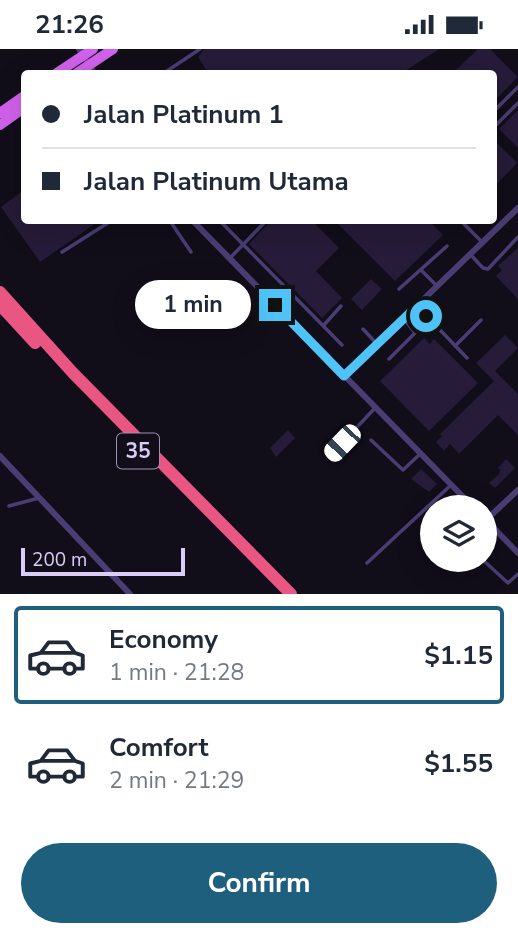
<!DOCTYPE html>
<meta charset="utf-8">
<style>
:root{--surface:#fff;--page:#f6f6f7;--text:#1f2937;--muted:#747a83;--line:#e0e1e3;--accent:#1e5f7e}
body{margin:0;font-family:"Nunito Sans",sans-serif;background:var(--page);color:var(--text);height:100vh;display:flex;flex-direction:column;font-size:26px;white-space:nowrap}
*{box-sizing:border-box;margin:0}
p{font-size:23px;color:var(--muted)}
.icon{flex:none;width:38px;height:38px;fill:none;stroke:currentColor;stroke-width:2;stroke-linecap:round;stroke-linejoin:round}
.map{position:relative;height:545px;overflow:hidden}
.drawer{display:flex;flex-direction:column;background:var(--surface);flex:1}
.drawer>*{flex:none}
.banner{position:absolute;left:21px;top:21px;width:476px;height:154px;border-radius:7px;box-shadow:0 7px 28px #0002;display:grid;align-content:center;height:154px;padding:0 21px;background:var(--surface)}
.controls{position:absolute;left:420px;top:446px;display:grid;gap:14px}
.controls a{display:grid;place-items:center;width:77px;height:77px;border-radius:50%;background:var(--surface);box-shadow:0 7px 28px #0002;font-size:35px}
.scale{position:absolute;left:21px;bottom:18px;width:164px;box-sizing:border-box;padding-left:7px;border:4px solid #d9ccf8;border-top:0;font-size:19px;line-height:24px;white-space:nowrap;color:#d9ccf8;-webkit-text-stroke:5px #110d19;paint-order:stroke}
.end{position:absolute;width:32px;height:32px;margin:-16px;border:9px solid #4fc3f7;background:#111;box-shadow:0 0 0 4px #111}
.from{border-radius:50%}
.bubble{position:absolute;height:49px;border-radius:24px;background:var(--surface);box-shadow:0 7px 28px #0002;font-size:23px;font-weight:700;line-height:49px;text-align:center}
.car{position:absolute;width:21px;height:42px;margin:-21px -10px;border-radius:9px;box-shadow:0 0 5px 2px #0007;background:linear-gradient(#fff 24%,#345 0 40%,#fff 0 76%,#345 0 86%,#fff 0)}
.banner b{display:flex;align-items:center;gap:24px;height:66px;font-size:26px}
.banner b+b{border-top:2px solid var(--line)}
.banner i{width:18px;height:18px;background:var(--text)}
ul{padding:12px 0 0;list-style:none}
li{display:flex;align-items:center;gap:21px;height:98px;margin:0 14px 10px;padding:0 7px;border:4px solid transparent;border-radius:7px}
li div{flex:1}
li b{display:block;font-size:26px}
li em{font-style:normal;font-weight:700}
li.active{border-color:var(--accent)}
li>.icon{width:63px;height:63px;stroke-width:1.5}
.button{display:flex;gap:14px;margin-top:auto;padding:14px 21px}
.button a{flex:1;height:80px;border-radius:42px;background:var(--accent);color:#fff;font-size:28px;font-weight:700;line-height:80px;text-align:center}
.status{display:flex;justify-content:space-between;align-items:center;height:49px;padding:0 35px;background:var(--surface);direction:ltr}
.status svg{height:19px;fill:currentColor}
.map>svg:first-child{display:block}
.building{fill:#261b38}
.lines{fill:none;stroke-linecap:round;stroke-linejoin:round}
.lane{stroke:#493d73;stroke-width:3.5}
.street{stroke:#493d73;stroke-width:6}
.primary{stroke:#d061ea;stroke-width:10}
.highway{stroke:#e95682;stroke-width:12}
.route{stroke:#4fc3f7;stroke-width:9}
.labels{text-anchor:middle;stroke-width:5;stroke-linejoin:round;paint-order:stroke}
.shield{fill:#110d19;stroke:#9d93b5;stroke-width:2}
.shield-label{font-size:21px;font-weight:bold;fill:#d9ccf8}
</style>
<div class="status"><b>21:26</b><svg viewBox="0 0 49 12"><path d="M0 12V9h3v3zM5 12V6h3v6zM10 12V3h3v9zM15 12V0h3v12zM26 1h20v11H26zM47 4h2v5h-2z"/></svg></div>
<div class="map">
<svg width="518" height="545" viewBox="0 0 518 545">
<rect width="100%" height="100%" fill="#110d19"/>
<path class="building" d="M204 0H439L402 24H208L198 8Z
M478 0H490L518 28 494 52V24H453Z
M518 61V99L499 80Z
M494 91 517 114 494 138Z
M24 141V172H99L40 213 1 158Z
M271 172H312L339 199 316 222 342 249 322 269 249 195Z
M335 172H429L443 186 395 232Z
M518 199V250L496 227 502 221 498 217Z
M371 230 382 240 362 261 351 250Z
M505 286 518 299 495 322 518 345V386L498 366 459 405 450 395 444 402 436 393 442 387 440 385 494 332 476 314Z
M424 289 430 295 434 290 478 334 429 382 380 332Z
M288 381 295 389 276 408 270 399Z
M506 410 515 419 495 439 489 434 499 425 500 421 498 419Z
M421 420 437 435 429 443 411 430Z"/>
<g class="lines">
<path class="lane" d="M164 24 200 0
M494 62 518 38
M496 76 518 54
M170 172 191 203
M220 172 342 296
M461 172 482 193
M62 203 111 172
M470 205 483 219 488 220 518 188
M230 209 266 172
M421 221 437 237
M399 240 447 197
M417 257 467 309
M323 277 341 257
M363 280 377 295
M455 297 481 271
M389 310 415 284 404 270
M371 391 403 421 420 405
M329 408 375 359
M9 457 39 449
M483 511 508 534 518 525
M367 514 451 436"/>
<path class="street" d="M79 0 94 24
M193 172 473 458
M344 327 518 159
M0 407 130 545
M485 470 518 504
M486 471 518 441"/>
<path class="primary" d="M57 24 93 0
M77 24 113 0
M0 64 24 47
M0 76 24 59"/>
<path class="highway" d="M0 243 73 324 291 545
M0 256 35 294"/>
</g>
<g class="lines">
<path class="route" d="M275 256 344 327 417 257 426 267"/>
</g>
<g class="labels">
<rect class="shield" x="117" y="384.5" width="42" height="35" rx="5"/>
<g class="shield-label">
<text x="138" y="409">35</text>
</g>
</g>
</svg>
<div class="controls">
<a><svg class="icon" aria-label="layers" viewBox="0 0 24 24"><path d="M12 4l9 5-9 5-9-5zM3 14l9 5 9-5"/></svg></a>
</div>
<div class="scale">200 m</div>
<i class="end from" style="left:426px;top:267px"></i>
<i class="end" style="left:275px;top:256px"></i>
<div class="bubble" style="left:135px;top:231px;width:116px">1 min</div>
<i class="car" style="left:342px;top:394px;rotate:224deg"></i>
<div class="banner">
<b><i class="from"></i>Jalan Platinum 1</b>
<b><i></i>Jalan Platinum Utama</b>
</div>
</div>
<section class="drawer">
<ul>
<li class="active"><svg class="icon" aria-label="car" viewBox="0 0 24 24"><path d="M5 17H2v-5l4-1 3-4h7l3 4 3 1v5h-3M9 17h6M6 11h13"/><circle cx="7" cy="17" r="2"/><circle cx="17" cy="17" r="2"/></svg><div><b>Economy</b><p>1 min · 21:28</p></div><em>$1.15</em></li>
<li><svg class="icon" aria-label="car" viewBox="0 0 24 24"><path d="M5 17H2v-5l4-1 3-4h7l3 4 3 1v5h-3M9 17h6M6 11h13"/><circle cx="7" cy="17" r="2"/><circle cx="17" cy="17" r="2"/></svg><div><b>Comfort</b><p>2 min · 21:29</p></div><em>$1.55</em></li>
</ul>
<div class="button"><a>Confirm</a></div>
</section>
